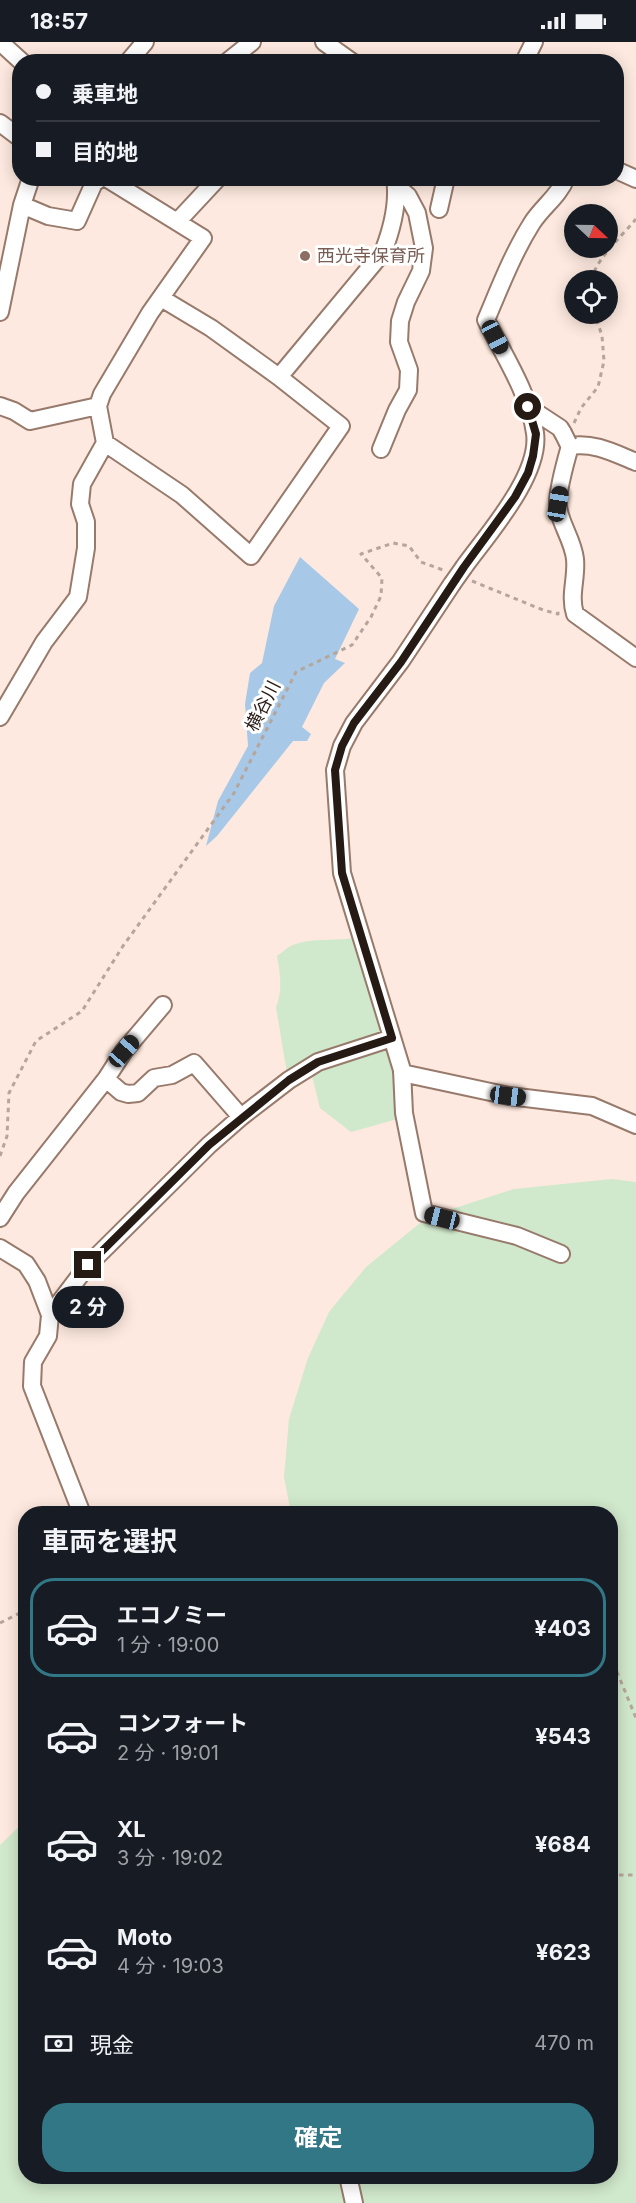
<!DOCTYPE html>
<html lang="ja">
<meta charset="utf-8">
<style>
:root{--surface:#171b24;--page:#20242c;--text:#f1f3f6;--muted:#9ea1a6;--line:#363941;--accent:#327786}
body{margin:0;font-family:Inter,"Noto Sans JP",sans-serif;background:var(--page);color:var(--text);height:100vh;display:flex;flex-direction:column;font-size:22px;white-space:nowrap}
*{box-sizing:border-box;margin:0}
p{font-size:20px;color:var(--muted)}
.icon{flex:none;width:33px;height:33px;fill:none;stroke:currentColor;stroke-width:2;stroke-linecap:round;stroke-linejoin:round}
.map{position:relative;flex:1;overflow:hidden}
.panel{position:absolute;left:18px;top:1464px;width:600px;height:678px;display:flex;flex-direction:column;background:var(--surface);border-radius:24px;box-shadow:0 3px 15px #0003}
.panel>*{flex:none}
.hud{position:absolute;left:12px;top:12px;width:612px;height:132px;border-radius:24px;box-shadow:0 3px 15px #0003;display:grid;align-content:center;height:132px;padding:0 24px;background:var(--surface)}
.needle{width:39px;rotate:112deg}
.tools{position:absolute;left:564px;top:162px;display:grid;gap:12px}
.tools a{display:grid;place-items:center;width:54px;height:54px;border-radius:50%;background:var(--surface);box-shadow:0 3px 15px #0003;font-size:30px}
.end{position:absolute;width:27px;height:27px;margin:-14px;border:8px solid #261a15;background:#fff;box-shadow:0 0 0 3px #fff}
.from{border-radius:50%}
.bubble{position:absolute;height:42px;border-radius:21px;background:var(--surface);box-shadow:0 3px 15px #0003;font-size:20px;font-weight:700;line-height:42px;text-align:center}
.car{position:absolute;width:18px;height:36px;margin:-18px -9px;border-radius:8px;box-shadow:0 0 4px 2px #0007;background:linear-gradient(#222 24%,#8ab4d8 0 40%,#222 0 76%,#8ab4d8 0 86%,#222 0)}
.hud b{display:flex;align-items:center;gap:21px;height:57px;font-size:22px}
.hud b+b{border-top:2px solid var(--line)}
.hud i{width:15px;height:15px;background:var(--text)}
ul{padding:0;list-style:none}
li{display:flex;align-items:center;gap:18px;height:99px;margin:0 12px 9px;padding:0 12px;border:3px solid transparent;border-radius:24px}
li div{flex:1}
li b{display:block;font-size:22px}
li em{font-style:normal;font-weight:700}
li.on{border-color:var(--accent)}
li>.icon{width:54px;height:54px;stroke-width:1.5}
h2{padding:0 24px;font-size:27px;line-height:72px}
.pay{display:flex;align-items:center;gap:15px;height:66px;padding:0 24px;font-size:22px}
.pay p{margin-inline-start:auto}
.button{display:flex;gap:12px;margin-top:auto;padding:12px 24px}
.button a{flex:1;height:69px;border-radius:24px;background:var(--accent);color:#fff;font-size:24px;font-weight:700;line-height:69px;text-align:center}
.status{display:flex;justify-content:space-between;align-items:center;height:42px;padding:0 30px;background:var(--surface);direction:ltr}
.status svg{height:16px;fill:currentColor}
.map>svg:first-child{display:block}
.green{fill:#d0e8cb}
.water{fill:#a7c9e7}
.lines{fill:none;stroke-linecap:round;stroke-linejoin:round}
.minor-casing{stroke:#977a6b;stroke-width:20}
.path{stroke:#b6a59c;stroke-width:3;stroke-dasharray:4.5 4.5;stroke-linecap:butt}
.minor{stroke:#fff;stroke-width:16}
.minor-bridge-casing{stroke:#977a6b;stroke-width:20;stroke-linecap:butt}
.minor-bridge{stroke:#fff;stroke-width:16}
.route{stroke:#261a15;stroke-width:8}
.education-dot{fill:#8d6e63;stroke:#fff;stroke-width:2}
.labels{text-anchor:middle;stroke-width:6;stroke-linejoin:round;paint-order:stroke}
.education-label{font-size:18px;fill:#785e54;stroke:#fff;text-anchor:start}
.street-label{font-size:18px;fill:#261a15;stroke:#fff}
</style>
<div class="status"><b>18:57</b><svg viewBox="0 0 49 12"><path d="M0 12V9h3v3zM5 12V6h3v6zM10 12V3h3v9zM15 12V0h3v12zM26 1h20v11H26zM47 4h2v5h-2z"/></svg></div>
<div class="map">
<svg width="636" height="2161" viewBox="0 0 636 2161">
<rect width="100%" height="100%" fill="#fde9df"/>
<path class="green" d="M358 895 398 1030 401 1076 351 1090 320 1066 308 1018 287 1031 276 965C283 949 280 930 277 914 282 911 287 905 293 903 313 895 337 900 358 895Z
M612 1137 636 1140V2161H0V1803L25 1779 26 2134H610V1472L291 1471 284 1435 289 1377 308 1316 329 1270 366 1225 425 1177 458 1165 514 1147Z"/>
<path class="water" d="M300 515 359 567 335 617 345 621 324 641 302 685 311 692 307 699H293L217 794 206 804 218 759 248 704 245 662 250 631 262 621 274 564Z"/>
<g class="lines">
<g class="minor-casing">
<path id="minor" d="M0 0 22 20
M324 0 352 20
M128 20 145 0
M227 20 252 0
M524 20 534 0
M0 81 20 96
M616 128 636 137
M31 136 22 163 48 174 77 179 94 141 101 136
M106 136 203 196 150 271 102 352 98 364 105 401 182 453 251 514 341 384 279 335 383 210C392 187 399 162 395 136
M439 167 446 136
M177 180 218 136
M161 256 211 286 279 335
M0 270 22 163
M0 364 14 369 30 379 98 364
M528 365 560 386 563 391
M568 401 570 404C566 418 557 451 558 464 560 482 573 498 575 517 577 536 569 553 575 572L636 616
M570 404C594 400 614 411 636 420
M381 407 397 368 408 348 409 328 399 300 400 279 406 260 421 229 424 206 417 171 408 154 396 144
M464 525C487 493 541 433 535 391 530 354 503 311 486 278 500 245 513 211 532 181 542 165 559 154 566 136
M452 542 401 619 354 681 342 704 335 728 342 831 402 1028 404 1071 424 1171 517 1194 561 1212
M0 675 44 600 78 555 86 506V480L80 462 82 442 105 401
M402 1031 509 1054 592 1064 636 1083
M106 1037 121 1050 128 1052 138 1051 154 1036 172 1033 194 1021 241 1075
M0 1176 16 1151 106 1037 124 1009 163 963
M0 1206 26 1222 37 1239 50 1273 48 1294 33 1320 32 1344 82 1472
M50 1273 88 1223 209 1103 241 1075 289 1038 318 1020 392 996
M348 2134 354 2161"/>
</g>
<path class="path" d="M591 238C597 216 621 195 636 177
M574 381 581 366 598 345 604 319 602 294 595 272
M472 539 543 568 558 572V569
M0 1114 7 1094 9 1051 36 999 82 969 123 904 234 751 296 630 352 603 371 575 381 554 382 536 361 512 393 501 409 504 421 520 443 528
M0 1581 26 1568
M610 1613 636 1676
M610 1833H636"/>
<use href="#minor" class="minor"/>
<g class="minor-bridge-casing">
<path id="minor-bridge" d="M563 391 568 401
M452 542 464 525"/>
</g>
<use href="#minor-bridge" class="minor-bridge"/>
</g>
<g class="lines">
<path class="route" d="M88 1223 209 1103 289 1038 318 1020 392 996 342 831 335 728 342 704 354 681 401 620 464 525 515 455 528 431 533 414 536 392 528 365"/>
</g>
<circle class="education-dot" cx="305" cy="214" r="6"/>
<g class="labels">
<g class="education-label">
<text x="317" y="220">西光寺保育所</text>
</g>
<g class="street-label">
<text transform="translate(263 664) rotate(-63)" y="6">横谷川</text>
</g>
</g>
</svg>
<div class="tools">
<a><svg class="needle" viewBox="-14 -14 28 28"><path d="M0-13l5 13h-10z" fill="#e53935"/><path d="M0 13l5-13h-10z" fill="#9ea1a6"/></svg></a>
<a><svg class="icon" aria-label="locate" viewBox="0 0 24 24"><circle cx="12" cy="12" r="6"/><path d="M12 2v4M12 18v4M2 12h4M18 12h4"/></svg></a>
</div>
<i class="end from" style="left:528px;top:365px"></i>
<i class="end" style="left:88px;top:1223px"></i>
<div class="bubble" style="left:52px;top:1244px;width:72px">2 分</div>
<i class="car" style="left:495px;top:295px;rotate:152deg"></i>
<i class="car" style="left:558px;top:462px;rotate:10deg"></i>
<i class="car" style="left:124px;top:1009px;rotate:41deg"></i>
<i class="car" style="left:508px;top:1054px;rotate:97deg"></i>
<i class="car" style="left:442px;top:1176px;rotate:284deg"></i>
<div class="hud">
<b><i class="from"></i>乗車地</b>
<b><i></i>目的地</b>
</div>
<section class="panel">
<h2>車両を選択</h2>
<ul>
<li class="on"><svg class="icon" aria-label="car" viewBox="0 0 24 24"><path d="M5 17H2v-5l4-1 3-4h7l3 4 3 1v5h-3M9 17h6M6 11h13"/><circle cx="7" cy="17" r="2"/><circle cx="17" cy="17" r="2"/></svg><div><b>エコノミー</b><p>1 分 · 19:00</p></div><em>¥403</em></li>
<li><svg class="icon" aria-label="car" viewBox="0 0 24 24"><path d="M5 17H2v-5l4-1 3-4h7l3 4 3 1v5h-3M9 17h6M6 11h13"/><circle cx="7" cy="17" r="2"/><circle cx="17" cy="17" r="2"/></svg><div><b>コンフォート</b><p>2 分 · 19:01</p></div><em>¥543</em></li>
<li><svg class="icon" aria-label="car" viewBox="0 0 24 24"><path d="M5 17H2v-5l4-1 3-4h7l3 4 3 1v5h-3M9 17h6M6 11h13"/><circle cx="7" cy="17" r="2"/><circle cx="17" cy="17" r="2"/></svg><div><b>XL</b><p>3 分 · 19:02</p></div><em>¥684</em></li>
<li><svg class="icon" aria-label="car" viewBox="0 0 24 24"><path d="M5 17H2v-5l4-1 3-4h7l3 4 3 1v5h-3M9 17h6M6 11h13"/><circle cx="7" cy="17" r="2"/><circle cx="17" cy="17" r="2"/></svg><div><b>Moto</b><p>4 分 · 19:03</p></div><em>¥623</em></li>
</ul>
<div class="pay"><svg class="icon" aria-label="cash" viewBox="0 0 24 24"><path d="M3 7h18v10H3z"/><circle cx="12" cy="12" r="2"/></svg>現金<p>470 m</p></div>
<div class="button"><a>確定</a></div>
</section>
</div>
